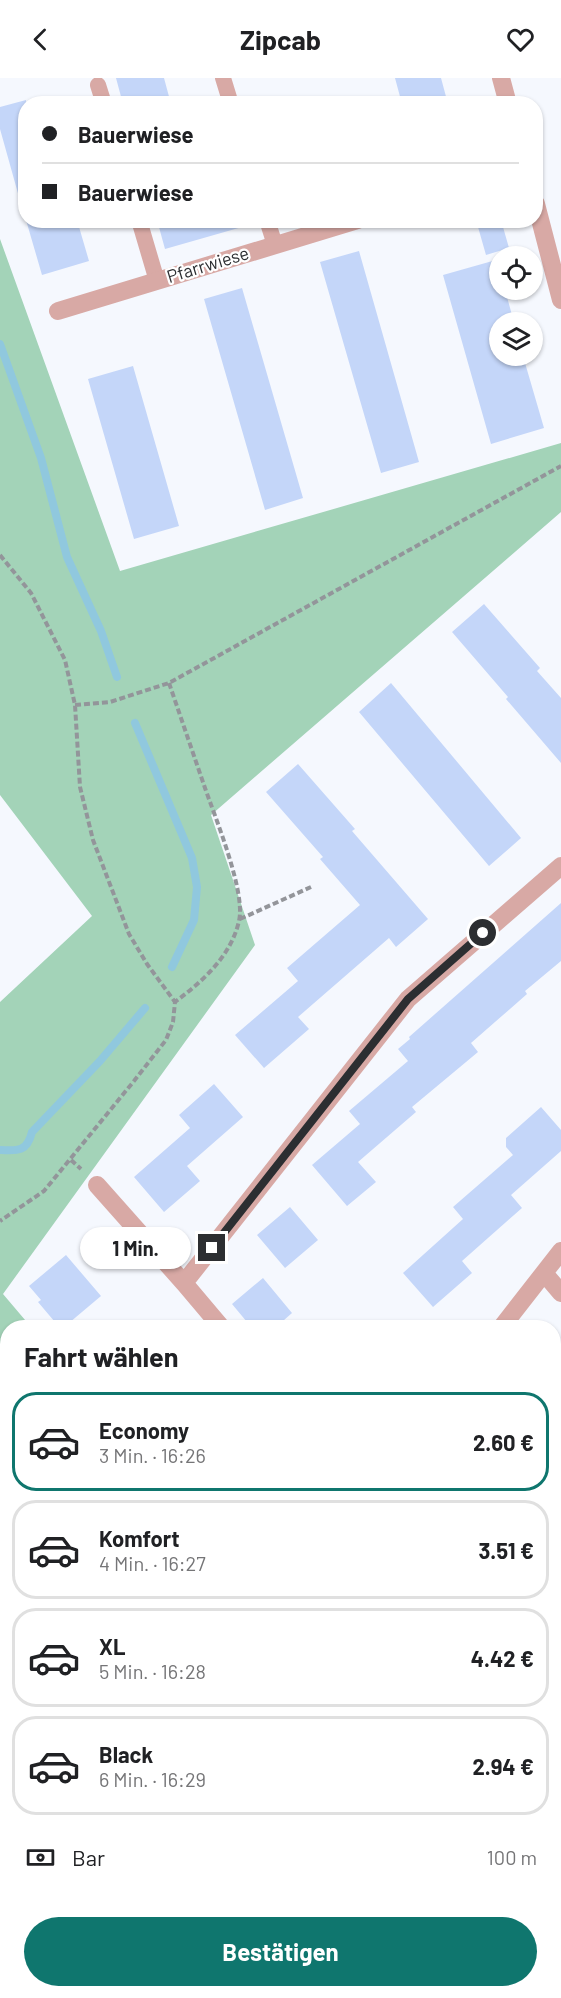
<!DOCTYPE html>
<html lang="de">
<meta charset="utf-8">
<style>
:root{--surface:#fff;--page:#f2f2f2;--text:#202124;--muted:#757577;--line:#e0e0e0;--accent:#0f766e}
body{margin:0;font-family:Barlow,sans-serif;background:var(--page);color:var(--text);height:100vh;display:flex;flex-direction:column;font-size:22px;white-space:nowrap}
*{box-sizing:border-box;margin:0}
p{font-size:20px;color:var(--muted)}
.icon{flex:none;width:33px;height:33px;fill:none;stroke:currentColor;stroke-width:2;stroke-linecap:round;stroke-linejoin:round}
.map{position:relative;flex:1;overflow:hidden}
.panel{position:absolute;left:0px;top:1242px;width:561px;height:678px;display:flex;flex-direction:column;background:var(--surface);border-radius:24px 24px 0 0;box-shadow:0 2px 4px #0004}
.panel>*{flex:none}
.top-card{position:absolute;left:18px;top:18px;width:525px;height:132px;border-radius:24px;box-shadow:0 2px 4px #0004;display:grid;align-content:center;height:132px;padding:0 24px;background:var(--surface)}
.controls{position:absolute;left:489px;top:168px;display:grid;gap:12px}
.controls a{display:grid;place-items:center;width:54px;height:54px;border-radius:50%;background:var(--surface);box-shadow:0 2px 4px #0004;font-size:30px}
.end{position:absolute;width:27px;height:27px;margin:-14px;border:8px solid #2c2e31;background:#fff;box-shadow:0 0 0 3px #fff}
.from{border-radius:50%}
.bubble{position:absolute;height:42px;border-radius:21px;background:var(--surface);box-shadow:0 2px 4px #0004;font-size:20px;font-weight:700;line-height:42px;text-align:center}
.top-card b{display:flex;align-items:center;gap:21px;height:57px;font-size:22px}
.top-card b+b{border-top:2px solid var(--line)}
.top-card i{width:15px;height:15px;background:var(--text)}
ul{padding:0;list-style:none}
li{display:flex;align-items:center;gap:18px;height:99px;margin:0 12px 9px;padding:0 12px;border:3px solid var(--line);border-radius:24px}
li div{flex:1}
li b{display:block;font-size:22px}
li em{font-style:normal;font-weight:700}
li.selected{border-color:var(--accent)}
li>.icon{width:54px;height:54px;stroke-width:1.5}
h2{padding:0 24px;font-size:27px;line-height:72px}
.pay{display:flex;align-items:center;gap:15px;height:66px;padding:0 24px;font-size:22px}
.pay p{margin-inline-start:auto}
.action{display:flex;gap:12px;margin-top:auto;padding:12px 24px}
.action a{flex:1;height:69px;border-radius:36px;background:var(--accent);color:#fff;font-size:24px;font-weight:700;line-height:69px;text-align:center}
header{display:flex;justify-content:space-between;align-items:center;height:78px;padding:0 24px;background:var(--surface);font-size:27px;font-weight:700}
.map>svg:first-child{display:block}
.green{fill:#a3d3b8}
.lines{fill:none;stroke-linecap:round;stroke-linejoin:round}
.stream{stroke:#90c8de;stroke-width:8}
.building{fill:#c4d6f9}
.path{stroke:#93959a;stroke-width:4;stroke-dasharray:6 3;stroke-linecap:butt}
.lane{stroke:#d8a9a5;stroke-width:16}
.street{stroke:#d8a9a5;stroke-width:18}
.route{stroke:#2c2e31;stroke-width:8}
.labels{text-anchor:middle;stroke-width:4.5;stroke-linejoin:round;paint-order:stroke}
.street-label{font-size:18px;fill:#2c2e31;stroke:#fff}
</style>
<header><svg class="icon" aria-label="back" viewBox="0 0 24 24"><path d="M15 5l-7 7 7 7"/></svg>Zipcab<svg class="icon" aria-label="heart" viewBox="0 0 24 24"><path d="M12 20l-8-8c-3-5 5-10 8-4 3-6 11-1 8 4z"/></svg></header>
<div class="map">
<svg width="561" height="1920" viewBox="0 0 561 1920">
<rect width="100%" height="100%" fill="#f5f8fe"/>
<path class="green" d="M0 161 120 493 561 365V434L211 737 255 867 3 1216 31 1249 8 1250 7 1550 0 1541V924L92 838 0 717Z
M561 1852V1920H334L328 1913 554 1912V1858Z"/>
<g class="lines">
<path class="stream" d="M0 266 41 380 67 479 101 553 117 599
M135 645 192 780 197 809 194 842 172 889
M0 1072C18 1073 27 1074 32 1054L100 983 145 930"/>
</g>
<path class="building" d="M116 0H164L171 26H123Z
M395 0H441L448 26H402Z
M26 22V118L19 119 0 51V29Z
M26 142H77L89 183 42 197Z
M157 142H241L242 149 165 171Z
M476 142H501L509 170 486 177Z
M359 173 419 384 381 395 320 184Z
M496 182 500 194V212H505L514 244H500V278H523L544 350 491 366 443 197Z
M242 210 303 420 265 432 204 221Z
M133 288 179 448 134 461 88 301Z
M484 526 540 590 537 593 561 620V685L506 621 508 619 452 554Z
M391 605 521 760 489 788 359 634Z
M298 686 355 751 352 753 428 841 396 869 389 860 298 939 309 951 264 990 235 957 298 903 287 890 360 827 320 781 323 779 266 714Z
M561 825V883L525 913 527 916 471 965 478 974 412 1029 416 1034 358 1084 376 1104 347 1128 312 1087 360 1046 349 1033 408 983 398 971 410 961 409 959Z
M214 1006 243 1039 187 1088 200 1103 164 1134 134 1099 190 1050 179 1037Z
M541 1029 561 1052V1073L511 1117 522 1130 462 1183 472 1195 433 1229 403 1195 463 1141 453 1129 513 1077 506 1069V1060Z
M290 1129 318 1162 285 1190 257 1157Z
M66 1177 101 1218 63 1250H60L38 1224 41 1222 29 1208Z
M263 1200 292 1235 275 1250H252L232 1226Z"/>
<g class="lines">
<path class="path" d="M0 477 31 515 65 582 75 627 80 709 93 762 129 856 147 886 175 924 173 944 166 962 134 1003 44 1113 0 1143
M169 605C181 640 193 675 205 710 215 739 246 814 239 843 231 878 203 903 175 924
M75 627 110 624 169 605 561 388
M240 841 311 809
M71 1082 81 1091
M0 1369 8 1379
M0 1518 8 1527
M346 1912 352 1920
M539 1912 561 1913"/>
<path class="lane" d="M223 0 231 26
M98 7 104 26
M139 142 157 203
M267 142 275 167"/>
<path class="street" d="M501 0 508 26
M536 126 561 222
M58 233 358 142
M97 1107 184 1205
M544 1195 561 1215
M222 1250 184 1205 408 921 561 788
M501 1250 561 1173
M554 1634 561 1643"/>
</g>
<g class="lines">
<path class="route" d="M212 1170 408 921 483 855"/>
</g>
<g class="labels">
<g class="street-label">
<text transform="translate(208 187) rotate(-17)" y="6">Pfarrwiese</text>
</g>
</g>
</svg>
<div class="controls">
<a><svg class="icon" aria-label="locate" viewBox="0 0 24 24"><circle cx="12" cy="12" r="6"/><path d="M12 2v4M12 18v4M2 12h4M18 12h4"/></svg></a>
<a><svg class="icon" aria-label="layers" viewBox="0 0 24 24"><path d="M12 4l9 5-9 5-9-5zM3 14l9 5 9-5"/></svg></a>
</div>
<i class="end from" style="left:483px;top:855px"></i>
<i class="end" style="left:212px;top:1170px"></i>
<div class="bubble" style="left:80px;top:1149px;width:111px">1 Min.</div>
<div class="top-card">
<b><i class="from"></i>Bauerwiese</b>
<b><i></i>Bauerwiese</b>
</div>
<section class="panel">
<h2>Fahrt wählen</h2>
<ul>
<li class="selected"><svg class="icon" aria-label="car" viewBox="0 0 24 24"><path d="M5 17H2v-5l4-1 3-4h7l3 4 3 1v5h-3M9 17h6M6 11h13"/><circle cx="7" cy="17" r="2"/><circle cx="17" cy="17" r="2"/></svg><div><b>Economy</b><p>3 Min. · 16:26</p></div><em>2.60 €</em></li>
<li><svg class="icon" aria-label="car" viewBox="0 0 24 24"><path d="M5 17H2v-5l4-1 3-4h7l3 4 3 1v5h-3M9 17h6M6 11h13"/><circle cx="7" cy="17" r="2"/><circle cx="17" cy="17" r="2"/></svg><div><b>Komfort</b><p>4 Min. · 16:27</p></div><em>3.51 €</em></li>
<li><svg class="icon" aria-label="car" viewBox="0 0 24 24"><path d="M5 17H2v-5l4-1 3-4h7l3 4 3 1v5h-3M9 17h6M6 11h13"/><circle cx="7" cy="17" r="2"/><circle cx="17" cy="17" r="2"/></svg><div><b>XL</b><p>5 Min. · 16:28</p></div><em>4.42 €</em></li>
<li><svg class="icon" aria-label="car" viewBox="0 0 24 24"><path d="M5 17H2v-5l4-1 3-4h7l3 4 3 1v5h-3M9 17h6M6 11h13"/><circle cx="7" cy="17" r="2"/><circle cx="17" cy="17" r="2"/></svg><div><b>Black</b><p>6 Min. · 16:29</p></div><em>2.94 €</em></li>
</ul>
<div class="pay"><svg class="icon" aria-label="cash" viewBox="0 0 24 24"><path d="M3 7h18v10H3z"/><circle cx="12" cy="12" r="2"/></svg>Bar<p>100 m</p></div>
<div class="action"><a>Bestätigen</a></div>
</section>
</div>
